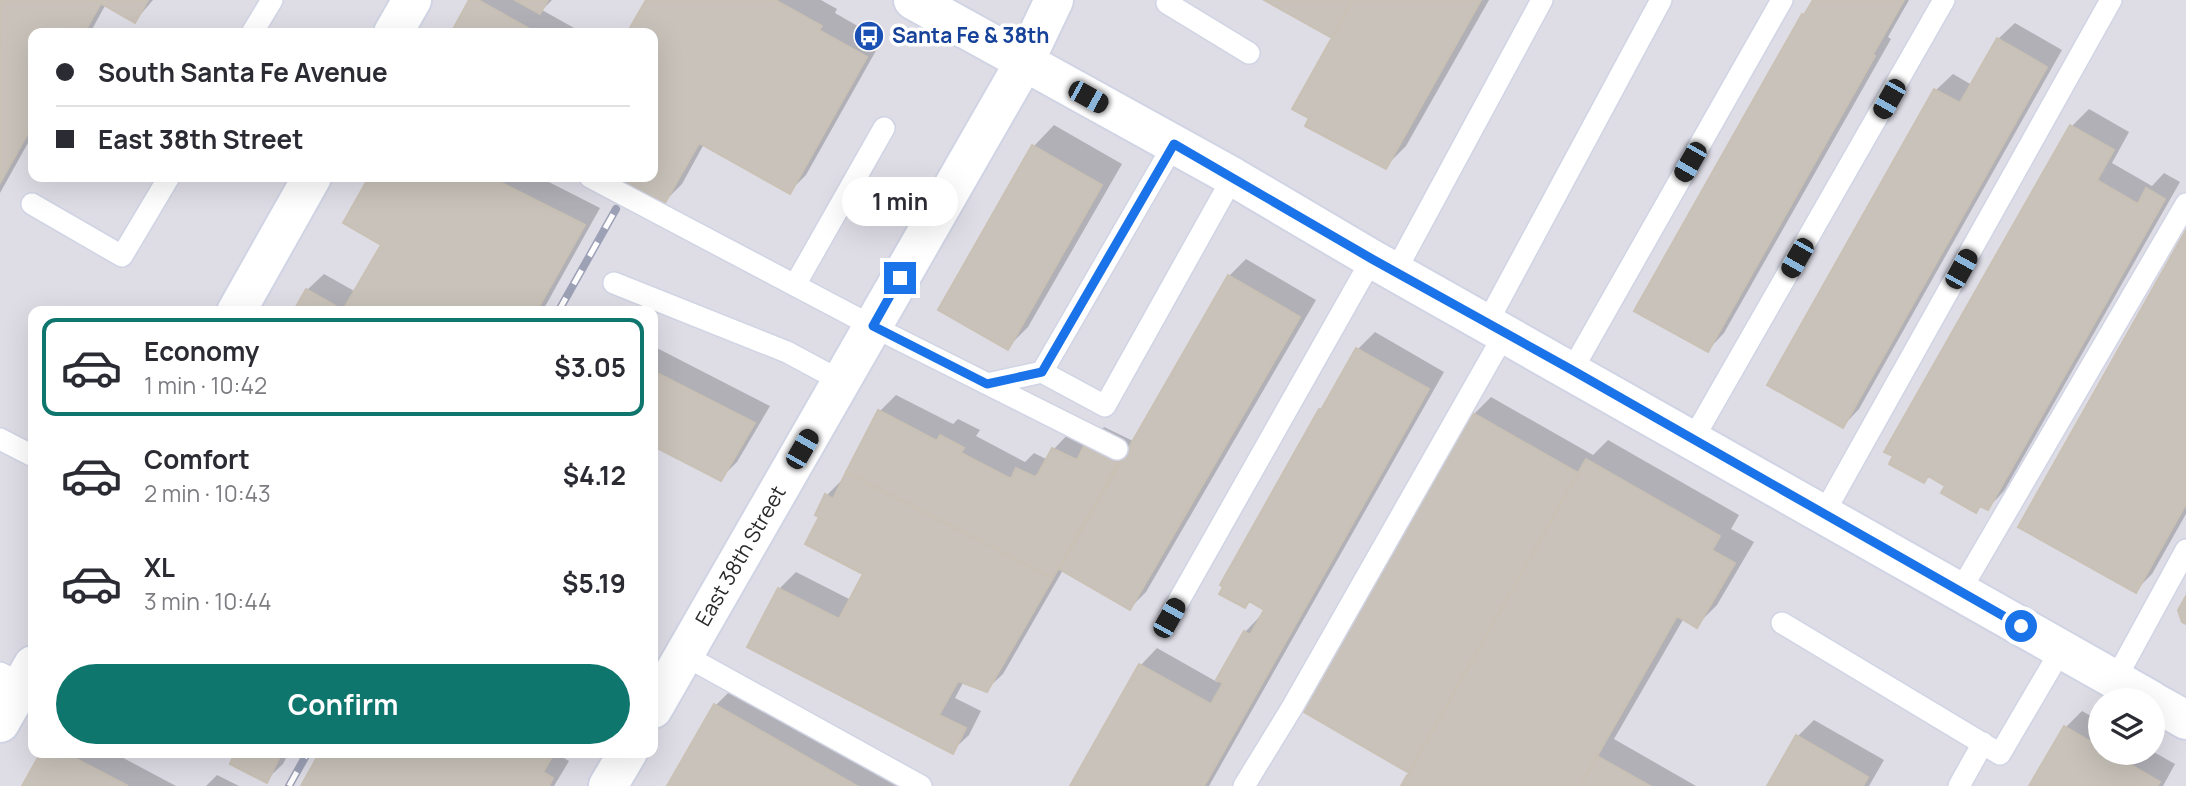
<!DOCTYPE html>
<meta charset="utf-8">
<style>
:root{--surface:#fff;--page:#f2f2f3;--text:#2b2b33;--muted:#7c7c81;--line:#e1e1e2;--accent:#0f766e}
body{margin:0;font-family:Manrope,sans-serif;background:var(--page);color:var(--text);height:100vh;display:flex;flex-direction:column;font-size:26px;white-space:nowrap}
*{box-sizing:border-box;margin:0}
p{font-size:23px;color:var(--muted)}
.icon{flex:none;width:38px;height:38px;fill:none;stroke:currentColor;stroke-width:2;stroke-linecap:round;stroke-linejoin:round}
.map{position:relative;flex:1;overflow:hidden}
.sheet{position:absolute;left:28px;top:306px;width:630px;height:452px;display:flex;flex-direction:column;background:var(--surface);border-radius:14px;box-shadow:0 7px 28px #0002}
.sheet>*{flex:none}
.top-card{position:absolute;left:28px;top:28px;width:630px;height:154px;border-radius:14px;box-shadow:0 7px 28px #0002;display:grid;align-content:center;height:154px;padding:0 28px;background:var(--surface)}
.tools{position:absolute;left:2088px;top:688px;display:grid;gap:14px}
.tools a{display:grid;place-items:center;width:77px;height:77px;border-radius:50%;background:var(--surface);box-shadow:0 7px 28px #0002;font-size:35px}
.end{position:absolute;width:32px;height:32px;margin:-16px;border:9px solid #1a73e8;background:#fff;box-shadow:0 0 0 4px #fff}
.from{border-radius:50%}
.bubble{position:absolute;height:49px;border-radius:24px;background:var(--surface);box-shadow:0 7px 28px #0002;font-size:23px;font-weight:700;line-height:49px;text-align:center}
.car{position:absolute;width:21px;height:42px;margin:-21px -10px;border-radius:9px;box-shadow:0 0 5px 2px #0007;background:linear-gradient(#222 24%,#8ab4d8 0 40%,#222 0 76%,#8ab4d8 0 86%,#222 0)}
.top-card b{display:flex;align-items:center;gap:24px;height:66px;font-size:26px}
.top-card b+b{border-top:2px solid var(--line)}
.top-card i{width:18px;height:18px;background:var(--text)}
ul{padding:12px 0 0;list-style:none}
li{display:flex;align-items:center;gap:21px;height:98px;margin:0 14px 10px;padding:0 14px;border:4px solid transparent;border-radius:14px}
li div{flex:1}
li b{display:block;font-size:26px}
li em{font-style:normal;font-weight:700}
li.current{border-color:var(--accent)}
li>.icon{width:63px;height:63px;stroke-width:1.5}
.button{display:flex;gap:14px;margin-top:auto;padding:14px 28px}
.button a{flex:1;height:80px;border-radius:42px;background:var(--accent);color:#fff;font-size:28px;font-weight:700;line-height:80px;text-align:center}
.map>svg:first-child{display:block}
.industrial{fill:#dedce5;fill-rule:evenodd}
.shadow{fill:#0003}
.building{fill:#c8c2ba;stroke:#c9c1b4;stroke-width:2}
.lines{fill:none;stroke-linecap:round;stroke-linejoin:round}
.lane-casing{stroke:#d0d4e4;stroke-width:24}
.street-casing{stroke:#d0d4e4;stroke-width:42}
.secondary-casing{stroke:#d0d4e4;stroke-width:42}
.lane{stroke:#fff;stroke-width:21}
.street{stroke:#fff;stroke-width:38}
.secondary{stroke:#fff;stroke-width:38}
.rail-casing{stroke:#9da1b6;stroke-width:8}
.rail{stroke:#fff;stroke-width:5;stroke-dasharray:16;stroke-linecap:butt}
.route{stroke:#1a73e8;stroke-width:9}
.labels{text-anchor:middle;stroke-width:7;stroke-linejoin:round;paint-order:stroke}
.transit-label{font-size:21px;font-weight:bold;fill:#164399;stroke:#fff;text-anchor:start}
.street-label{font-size:21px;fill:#2a2a2a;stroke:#fff}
</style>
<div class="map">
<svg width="2186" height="786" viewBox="0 0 2186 786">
<rect width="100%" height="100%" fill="#ede5db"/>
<path class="industrial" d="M0 0H2186V786H0ZM33 33H653V177H33ZM33 312H653V752H33ZM2100 700H2152V752H2100Z"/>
<path class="shadow" d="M0 0H153L135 21 106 4 90 33H33V134L0 193Z
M471 0H552L542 10 583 33H453Z
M648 0H821L837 9 835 13 882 40 806 175 789 192 704 144 682 184 665 201 620 177H653V33H629Z
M1267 0H1489L1406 146 1385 167 1334 37Z
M1815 0H1909L1888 37 1891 39 1724 333 1708 350 1803 15Z
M2015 23 2062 50 1859 409 1843 426 1936 90 1953 74 1972 85 1998 39Z
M2089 109 2129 132 2112 163 2152 186 2164 173 2180 182 2004 491 1988 508 1982 505 1976 511 1947 485 1930 475 1924 481 1895 456 1887 451 2072 126Z
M1054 125 1122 164 1028 327 1007 348 940 309 1034 146Z
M371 177H539L600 208 542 312H295L307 290 324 274 356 292 384 244 345 222Z
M2186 234V514L2152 574 2135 591Z
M1246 259 1316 300 1146 592 1130 608 1063 570 1003 674 986 690 964 681 955 698 981 711 969 735 952 751 779 589 796 572 851 600 865 573 821 516 827 495 843 479 880 411 896 395 953 424 958 419 980 430 976 436 1025 462 1034 453 1048 460 1054 449 1070 432 1089 442 1104 427 1133 441 1229 276Z
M1375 332 1444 372 1209 786H1072L1141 665 1157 648 1217 682 1245 632 1267 609 1250 600 1244 606 1321 410 1327 403 1358 349Z
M653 346 770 406 737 462 720 479 653 444Z
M1491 397 1593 455 1608 440 1739 515 1731 529 1754 542 1717 605 1697 625 1684 618 1614 739 1696 786H1403L1411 772 1474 414Z
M732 689 902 786H669L716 705Z
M2082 711 2100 721V752L2152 751 2175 764 2163 786H2031L2065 728Z
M1814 720 1884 760 1869 786H1769L1797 737Z
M43 752H112L176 786H24Z
M237 752H289L283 764 266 780Z
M322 752H560L559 755 569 761 554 786H303Z
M217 775 239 786H206Z"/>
<path class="building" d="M0 0H95L101 3 84 33H33V124L0 183Z
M95 0H148L135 23Z
M469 0H478L537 33H451Z
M515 0H548L540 14Z
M646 0H775L822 26 819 30 867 57 790 194 699 143 665 203 615 177H653V33H627Z
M1264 0H1353L1332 38Z
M1353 0H1481L1386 169 1305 126 1309 118 1292 109Z
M1813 0H1904L1873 54 1875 56 1708 352 1634 311 1802 14 1804 15Z
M1997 38 2047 67 1843 428 1767 385 1934 89 1960 103Z
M2070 125 2114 150 2097 180 2138 204 2146 188 2165 199 1988 510 1980 506 1976 513 1941 493 1945 486 1928 476 1924 483 1889 464 1893 456 1884 452Z
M1032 145 1102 185 1008 350 938 310Z
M369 177H490L585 225 536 312H293L306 289 343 310 381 245 343 223Z
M2186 230V504L2136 593 2018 527Z
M1228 275 1300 317 1130 610 1059 569Z
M1356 348 1429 389 1204 786H1070L1139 664 1211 704 1223 683 1216 680 1244 631 1250 635 1264 610 1249 601 1245 608 1219 594 1223 587 1220 585 1319 409 1321 410Z
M653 371 755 423 721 481 653 446Z
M878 410 937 441 940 435 964 448 961 453 1011 479 1016 468 1035 477 1038 474 1052 448 1077 460 1086 442 1120 460 1053 578 846 472Z
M1473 413 1578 473 1409 773 1302 711Z
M1586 459 1720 536 1712 550 1735 563 1697 628 1677 616 1580 786H1401Z
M846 472 1053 578 987 692 958 681 939 715 966 728 953 754 747 647 778 588 839 619 863 574 805 544 819 517 815 515 825 494 833 499Z
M2186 596V624L2182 622 2178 610Z
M714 704 857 786H667Z
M2064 726 2100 747V752H2109L2160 782 2157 786H2029Z
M1796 735 1868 777 1863 786H1767Z
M41 752H63L128 786H22Z
M235 752H282L267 783 230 764Z
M320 752H555L543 772 553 778 549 786H301Z
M1597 756 1650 786H1580Z"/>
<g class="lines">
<g class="lane-casing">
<path id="lane" d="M1168 0 1167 3 1249 53
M252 33 272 0
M1174 144 1042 372 1105 406 1233 177
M590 177 872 326 1117 449
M32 204 122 256 169 177
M1395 272 1542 0
M614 283 787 352 841 381
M795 285 884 128
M1487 323 1661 0
M1572 370 1782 0
M987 384 1042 372
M0 439 33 456
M1693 439 1944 0
M1824 513 2111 0
M1960 591 2186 204
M1169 618 1372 259
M1782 623 2000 754 2061 650
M684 655 921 786
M0 673 22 684
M2115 680 2186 550
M1244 786 1293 706 1505 333
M1959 786 1983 743"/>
</g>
<g class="street-casing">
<path id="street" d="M393 33 412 0
M236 312 312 177
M0 723 33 665"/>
</g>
<g class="secondary-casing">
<path id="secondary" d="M913 0 1233 177 1372 259 2151 700
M2152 701 2186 720
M653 709 1025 61 1054 0
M608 786 628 752"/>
</g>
<use href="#lane" class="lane"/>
<use href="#street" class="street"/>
<use href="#secondary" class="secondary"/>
<g class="rail-casing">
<path id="rail" d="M558 312 616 209
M289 786 308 752"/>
</g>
<use href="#rail" class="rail"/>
</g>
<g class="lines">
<path class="route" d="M900 278 873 326 987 384 1042 372 1174 144 1372 259 1572 370 2021 626"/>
</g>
<defs>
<g id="bus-disc" transform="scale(1.575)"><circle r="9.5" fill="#1a4fb4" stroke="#fff"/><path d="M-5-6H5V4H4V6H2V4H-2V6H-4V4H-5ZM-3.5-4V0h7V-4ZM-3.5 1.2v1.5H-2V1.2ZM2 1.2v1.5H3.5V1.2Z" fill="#fff"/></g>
</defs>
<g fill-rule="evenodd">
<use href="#bus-disc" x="869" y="36"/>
</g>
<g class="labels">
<g class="transit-label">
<text x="892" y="43">Santa Fe &amp; 38th</text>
</g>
<g class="street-label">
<text transform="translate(741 556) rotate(-60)" y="7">East 38th Street</text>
</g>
</g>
</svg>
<div class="tools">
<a><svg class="icon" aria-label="layers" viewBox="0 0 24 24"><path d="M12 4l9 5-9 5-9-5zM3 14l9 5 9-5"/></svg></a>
</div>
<i class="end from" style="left:2021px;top:626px"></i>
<i class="end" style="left:900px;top:278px"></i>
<div class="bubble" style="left:842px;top:177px;width:116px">1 min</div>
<i class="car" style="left:1088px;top:97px;rotate:119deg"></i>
<i class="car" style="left:1889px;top:99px;rotate:210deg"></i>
<i class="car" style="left:1690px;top:162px;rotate:210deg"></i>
<i class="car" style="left:1797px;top:258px;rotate:210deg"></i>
<i class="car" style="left:1961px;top:269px;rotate:29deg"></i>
<i class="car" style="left:802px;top:449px;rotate:30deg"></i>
<i class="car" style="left:1169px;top:618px;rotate:29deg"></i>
<div class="top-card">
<b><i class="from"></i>South Santa Fe Avenue</b>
<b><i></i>East 38th Street</b>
</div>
<section class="sheet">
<ul>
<li class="current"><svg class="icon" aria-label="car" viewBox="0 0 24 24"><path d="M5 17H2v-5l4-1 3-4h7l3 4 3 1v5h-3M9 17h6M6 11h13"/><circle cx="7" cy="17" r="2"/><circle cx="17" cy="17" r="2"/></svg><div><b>Economy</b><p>1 min · 10:42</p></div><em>$3.05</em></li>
<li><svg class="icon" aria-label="car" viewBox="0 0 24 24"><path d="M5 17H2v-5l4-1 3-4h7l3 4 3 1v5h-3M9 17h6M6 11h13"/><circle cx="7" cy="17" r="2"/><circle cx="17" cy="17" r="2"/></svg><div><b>Comfort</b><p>2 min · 10:43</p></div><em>$4.12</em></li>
<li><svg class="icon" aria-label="car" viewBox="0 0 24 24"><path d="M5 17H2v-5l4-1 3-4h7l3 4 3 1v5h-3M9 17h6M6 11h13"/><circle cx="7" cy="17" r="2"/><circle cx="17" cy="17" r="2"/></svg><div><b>XL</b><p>3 min · 10:44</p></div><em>$5.19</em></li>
</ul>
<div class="button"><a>Confirm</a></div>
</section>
</div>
